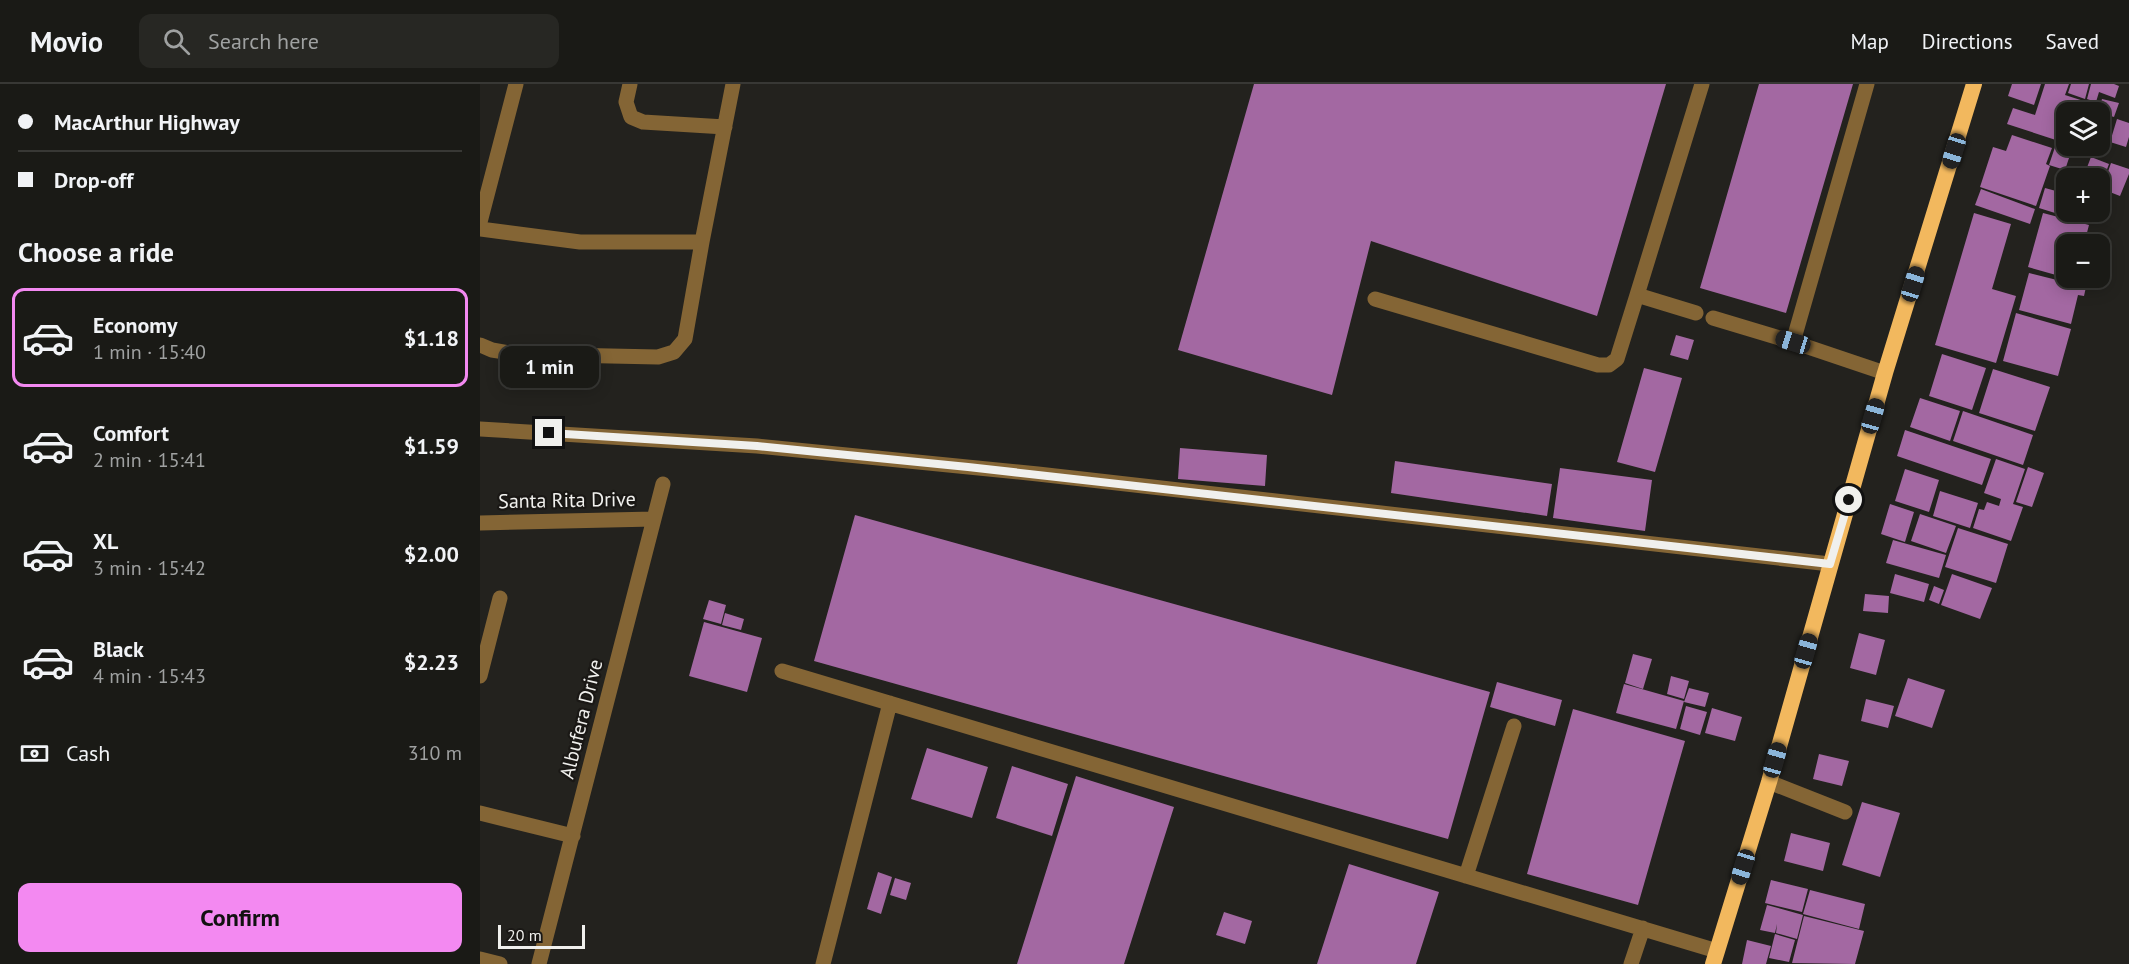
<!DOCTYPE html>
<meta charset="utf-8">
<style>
:root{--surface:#1a1a16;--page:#272723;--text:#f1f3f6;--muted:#9fa1a1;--line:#383835;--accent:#f389f1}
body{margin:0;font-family:"PT Sans",sans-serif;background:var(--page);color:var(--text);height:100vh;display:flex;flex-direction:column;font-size:22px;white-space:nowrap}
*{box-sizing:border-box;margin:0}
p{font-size:20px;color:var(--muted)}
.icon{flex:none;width:33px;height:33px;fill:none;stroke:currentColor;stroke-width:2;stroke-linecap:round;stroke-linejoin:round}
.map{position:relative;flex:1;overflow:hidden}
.panel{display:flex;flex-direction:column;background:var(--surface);width:480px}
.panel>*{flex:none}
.hud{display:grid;align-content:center;height:132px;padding:0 18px;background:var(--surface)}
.fabs{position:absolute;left:1576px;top:18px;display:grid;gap:12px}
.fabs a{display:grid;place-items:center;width:54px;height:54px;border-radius:12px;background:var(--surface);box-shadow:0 3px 15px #0003,0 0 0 2px var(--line);font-size:30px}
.scale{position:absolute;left:18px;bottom:15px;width:87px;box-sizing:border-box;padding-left:6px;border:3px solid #f0f0ed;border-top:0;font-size:16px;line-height:21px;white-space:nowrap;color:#f0f0ed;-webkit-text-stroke:4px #1a1815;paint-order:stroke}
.end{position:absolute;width:27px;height:27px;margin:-14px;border:8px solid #f0f0ed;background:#111;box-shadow:0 0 0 3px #111}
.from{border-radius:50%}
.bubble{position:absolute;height:42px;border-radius:12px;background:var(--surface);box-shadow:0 3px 15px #0003,0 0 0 2px var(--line);font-size:20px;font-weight:700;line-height:42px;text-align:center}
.car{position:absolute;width:18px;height:36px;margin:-18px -9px;border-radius:8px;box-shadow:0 0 4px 2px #0007;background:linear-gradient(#222 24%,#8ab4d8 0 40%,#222 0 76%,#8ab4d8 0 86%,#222 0)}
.hud b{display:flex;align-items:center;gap:21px;height:57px;font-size:22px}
.hud b+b{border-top:2px solid var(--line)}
.hud i{width:15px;height:15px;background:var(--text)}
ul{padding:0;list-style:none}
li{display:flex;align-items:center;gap:18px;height:99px;margin:0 12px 9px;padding:0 6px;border:3px solid transparent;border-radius:12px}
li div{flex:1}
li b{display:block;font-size:22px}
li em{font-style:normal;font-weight:700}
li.current{border-color:var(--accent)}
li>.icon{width:54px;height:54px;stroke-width:1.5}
h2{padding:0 18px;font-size:27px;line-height:72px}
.pay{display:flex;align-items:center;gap:15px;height:66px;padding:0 18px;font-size:22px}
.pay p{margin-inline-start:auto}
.cta{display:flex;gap:12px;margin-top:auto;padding:12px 18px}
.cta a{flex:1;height:69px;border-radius:12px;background:var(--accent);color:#111;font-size:24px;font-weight:700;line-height:69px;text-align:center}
header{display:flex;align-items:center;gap:36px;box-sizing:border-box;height:84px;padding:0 30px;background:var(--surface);border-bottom:2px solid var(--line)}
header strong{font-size:28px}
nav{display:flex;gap:33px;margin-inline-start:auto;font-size:21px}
.search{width:420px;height:54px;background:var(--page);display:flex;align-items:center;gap:15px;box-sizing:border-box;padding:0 21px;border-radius:12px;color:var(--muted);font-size:22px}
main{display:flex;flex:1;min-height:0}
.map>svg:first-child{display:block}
.building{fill:#a368a2}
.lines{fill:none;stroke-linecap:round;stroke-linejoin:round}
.service{stroke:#846535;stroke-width:15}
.minor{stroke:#846535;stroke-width:15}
.trunk{stroke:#f2b85e;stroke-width:16}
.route{stroke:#f0f0ed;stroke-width:8}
.labels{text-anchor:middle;stroke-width:4.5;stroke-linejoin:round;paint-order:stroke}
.street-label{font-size:20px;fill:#f0f0ed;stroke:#1a1815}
</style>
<header>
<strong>Movio</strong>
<div class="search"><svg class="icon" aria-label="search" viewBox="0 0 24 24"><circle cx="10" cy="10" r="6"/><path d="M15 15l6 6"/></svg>Search here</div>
<nav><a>Map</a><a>Directions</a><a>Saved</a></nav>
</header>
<main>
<section class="panel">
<div class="hud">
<b><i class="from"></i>MacArthur Highway</b>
<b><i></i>Drop-off</b>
</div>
<h2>Choose a ride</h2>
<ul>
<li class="current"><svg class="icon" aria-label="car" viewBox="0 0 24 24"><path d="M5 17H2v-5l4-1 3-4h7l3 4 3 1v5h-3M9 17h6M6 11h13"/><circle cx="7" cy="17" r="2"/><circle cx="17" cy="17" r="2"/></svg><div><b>Economy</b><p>1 min · 15:40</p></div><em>$1.18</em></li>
<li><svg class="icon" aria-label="car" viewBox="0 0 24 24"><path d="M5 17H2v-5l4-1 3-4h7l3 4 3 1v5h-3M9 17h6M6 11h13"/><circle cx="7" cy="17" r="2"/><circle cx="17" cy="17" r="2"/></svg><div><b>Comfort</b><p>2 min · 15:41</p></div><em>$1.59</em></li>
<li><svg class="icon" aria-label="car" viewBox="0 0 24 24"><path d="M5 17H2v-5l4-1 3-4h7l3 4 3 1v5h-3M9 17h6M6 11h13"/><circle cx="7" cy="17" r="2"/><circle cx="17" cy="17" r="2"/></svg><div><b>XL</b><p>3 min · 15:42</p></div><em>$2.00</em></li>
<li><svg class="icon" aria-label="car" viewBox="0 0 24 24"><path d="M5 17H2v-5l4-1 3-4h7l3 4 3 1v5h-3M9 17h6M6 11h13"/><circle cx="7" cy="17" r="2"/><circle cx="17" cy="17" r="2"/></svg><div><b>Black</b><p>4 min · 15:43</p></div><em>$2.23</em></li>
</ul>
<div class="pay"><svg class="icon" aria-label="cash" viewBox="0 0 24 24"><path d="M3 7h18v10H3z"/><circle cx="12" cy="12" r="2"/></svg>Cash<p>310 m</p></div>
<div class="cta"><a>Confirm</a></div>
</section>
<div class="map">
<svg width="1649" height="880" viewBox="0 0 1649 880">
<rect width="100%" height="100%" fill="#23221e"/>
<path class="building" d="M774 0H1186L1117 232 891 157 852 311 698 266Z
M1279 0H1373L1306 229 1220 204Z
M1532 0H1561L1554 21 1528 12Z
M1565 0H1589L1585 11 1613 20 1610 28H1587L1585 59 1527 40 1533 24 1555 31Z
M1591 0H1609L1605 15 1588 9Z
M1611 0H1634L1639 2 1635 14 1619 8 1616 18 1607 15Z
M1622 15 1639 19 1634 33 1618 28Z
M1620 33 1629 35 1625 50 1620 48Z
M1637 35 1649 39V53L1646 63 1630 58Z
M1620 50 1627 52 1621 70 1614 67 1615 62H1620Z
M1532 51 1572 64 1566 80 1570 82 1556 122 1500 103 1513 63 1526 67Z
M1586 62H1612L1609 69Z
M1575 63 1591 68 1585 86 1569 81Z
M1611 73 1629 80 1620 104V94H1603Z
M1631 79 1649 85V90L1640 112 1622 105Z
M1565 104 1587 110V128H1605L1604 138 1559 124Z
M1501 105 1555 125 1550 140 1495 121Z
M1606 128H1617L1615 138 1606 137Z
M1494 129 1531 140 1512 205 1536 212 1516 279 1455 261Z
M1563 129 1609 141 1604 160H1587V180L1580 178 1576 191 1548 183Z
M1581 180 1587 182V194H1608L1604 212 1598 211 1591 240 1539 226 1549 189 1577 196Z
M1536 229 1591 245 1578 292 1523 277Z
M1196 251 1214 256 1208 276 1190 271Z
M1462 270 1506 284 1492 326 1449 312Z
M1164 284 1202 294 1175 388 1137 378Z
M1513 285 1570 303 1555 347 1499 329Z
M1440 314 1480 327 1470 357 1430 343Z
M1483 327 1553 351 1543 381 1473 357Z
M1425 346 1511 375 1502 401 1417 372Z
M700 364 787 371 785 402 698 395Z
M1516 375 1545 385 1533 420 1543 423 1531 457 1493 444 1499 425 1504 426 1507 418 1519 422 1521 415 1504 409Z
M915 377 1072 400 1067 432 911 409Z
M1548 383 1564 389 1552 423 1536 418Z
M1080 384 1172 396 1165 447 1073 434Z
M1425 385 1459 396 1449 428 1415 417Z
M1460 407 1498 419 1490 444 1453 432Z
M1410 420 1434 428 1425 458 1401 450Z
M1440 430 1476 442 1466 469 1431 457Z
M375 431 1010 608 968 755 334 577Z
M1478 444 1528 460 1516 499 1465 483Z
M1413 456 1466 471 1459 494 1406 479Z
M1415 490 1449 500 1444 518 1410 509Z
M1472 490 1512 504 1500 535 1461 521Z
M1454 502 1464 506 1459 520 1449 516Z
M1385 510 1409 512 1408 529 1383 527Z
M229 516 246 521 241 540 223 535Z
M245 529 264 535 261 546 242 541Z
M224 538 282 554 267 608 209 592Z
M1379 549 1405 556 1396 591 1370 584Z
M1153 570 1172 575 1163 605 1145 599Z
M1191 592 1209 597 1204 615 1187 610Z
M1428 594 1465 606 1452 644 1415 632Z
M1017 598 1082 616 1075 642 1010 623Z
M1144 600 1204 617 1196 645 1136 629Z
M1209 604 1229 609 1225 623 1204 618Z
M1386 615 1414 622 1408 644 1381 637Z
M1206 622 1227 628 1220 651 1200 645Z
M1232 624 1262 633 1255 657 1225 649Z
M1093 625 1205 657 1158 821 1047 790Z
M447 664 508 683 492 734 431 715Z
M1339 670 1369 677 1362 702 1333 695Z
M532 682 588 700 572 752 516 734Z
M596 692 694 723 644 880H537Z
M1382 718 1420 729 1400 793 1362 781Z
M1311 749 1350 759 1343 787 1304 777Z
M869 780 959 808 936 880H837Z
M398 788 412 793 401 830 387 825Z
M415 794 431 799 426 816 410 811Z
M1291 796 1328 805 1322 828 1285 819Z
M1330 806 1385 820 1379 845 1323 830Z
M1287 821 1323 831 1317 855 1296 849 1297 840 1295 849 1280 846Z
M744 828 772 837 765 860 736 851Z
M1324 832 1384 847 1375 880 1312 879Z
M1295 850 1315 856 1309 878 1289 874Z
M1267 856 1291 862 1286 880H1262Z"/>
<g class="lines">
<path class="service" d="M895 215 1118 281H1129L1137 275 1157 211
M1216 229 1157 211 1222 0
M1233 234 1313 258 1405 289
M1313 258 1387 0
M302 587 1237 867
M1289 698 1365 728
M986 792 1034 642
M343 880 410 619
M1151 880 1163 844"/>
<path class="minor" d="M150 0 146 18 151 33 163 38 245 43
M0 138 36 0
M0 145 100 158H222
M0 261 12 266 36 270 178 273 194 268 205 255 222 158 253 0
M0 345 277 362 558 390 1350 480
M0 439 174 435
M0 592 20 514
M0 729 93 752
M0 875 20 880
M59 880 183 400"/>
<path class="trunk" d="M1233 880 1289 698 1405 289 1494 0"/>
</g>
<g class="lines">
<path class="route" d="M69 349 277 362 488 383 1350 480 1369 416"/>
</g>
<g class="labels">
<g class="street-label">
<text transform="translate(87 416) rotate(-1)" y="7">Santa Rita Drive</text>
<text transform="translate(101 635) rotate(-76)" y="7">Albufera Drive</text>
</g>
</g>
</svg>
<div class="fabs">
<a><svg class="icon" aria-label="layers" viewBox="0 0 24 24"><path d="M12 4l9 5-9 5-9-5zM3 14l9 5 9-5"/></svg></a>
<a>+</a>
<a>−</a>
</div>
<div class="scale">20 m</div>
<i class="end from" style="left:1369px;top:416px"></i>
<i class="end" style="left:69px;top:349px"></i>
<div class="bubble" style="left:20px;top:262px;width:99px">1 min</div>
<i class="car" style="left:1474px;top:67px;rotate:197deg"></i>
<i class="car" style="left:1433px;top:200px;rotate:17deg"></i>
<i class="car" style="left:1313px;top:258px;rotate:287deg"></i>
<i class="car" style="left:1393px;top:332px;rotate:16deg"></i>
<i class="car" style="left:1326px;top:567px;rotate:16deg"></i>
<i class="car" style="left:1295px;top:676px;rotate:16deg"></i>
<i class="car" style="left:1263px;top:783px;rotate:197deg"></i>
</div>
</main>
